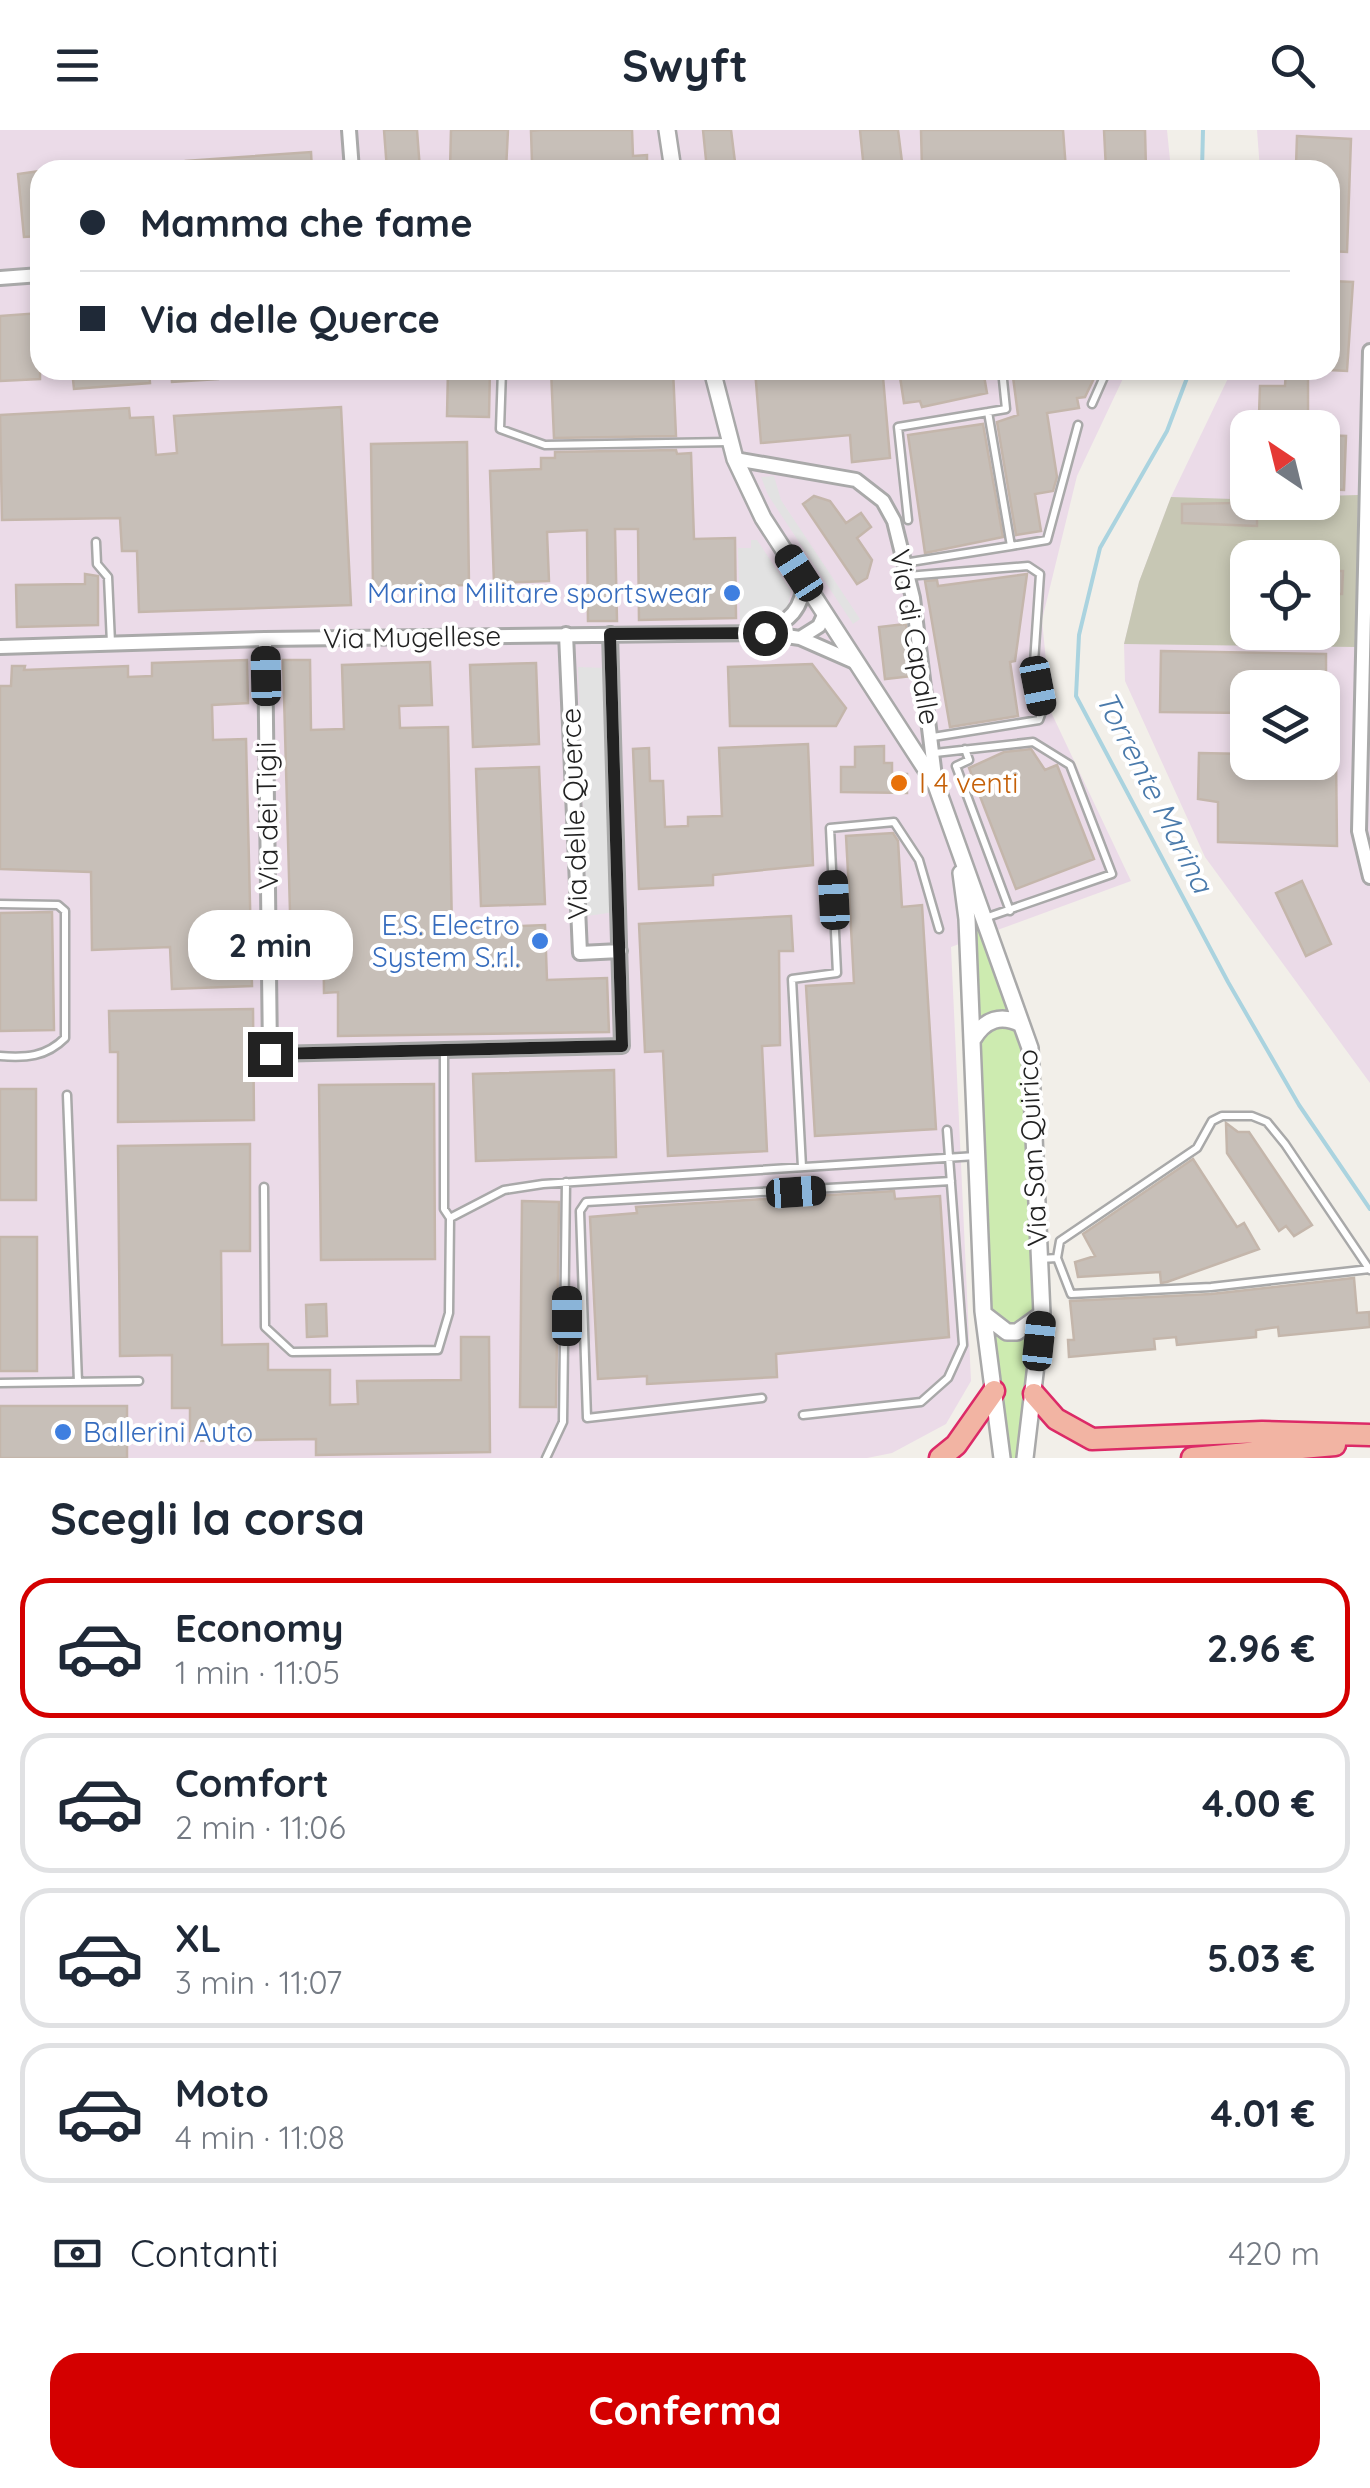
<!DOCTYPE html>
<html lang="it">
<meta charset="utf-8">
<style>
:root{--surface:#fff;--page:#f6f6f7;--text:#1f2937;--muted:#747a83;--line:#e0e1e3;--accent:#d40000}
body{margin:0;font-family:Quicksand,sans-serif;background:var(--page);color:var(--text);height:100vh;display:flex;flex-direction:column;font-size:38px;white-space:nowrap}
*{box-sizing:border-box;margin:0}
p{font-size:32px;color:var(--muted)}
.icon{flex:none;width:55px;height:55px;fill:none;stroke:currentColor;stroke-width:2;stroke-linecap:round;stroke-linejoin:round}
.map{position:relative;height:1328px;overflow:hidden}
.side{display:flex;flex-direction:column;background:var(--surface);flex:1}
.side>*{flex:none}
.guide{position:absolute;left:30px;top:30px;width:1310px;height:220px;border-radius:30px;box-shadow:0 5px 15px #0003;display:grid;align-content:center;height:220px;padding:0 50px;background:var(--surface)}
.needle{width:65px;rotate:325deg}
.tools{position:absolute;left:1230px;top:280px;display:grid;gap:20px}
.tools a{display:grid;place-items:center;width:110px;height:110px;border-radius:20px;background:var(--surface);box-shadow:0 5px 15px #0003;font-size:50px}
.end{position:absolute;width:45px;height:45px;margin:-22px;border:12px solid #222;background:#fff;box-shadow:0 0 0 5px #fff}
.from{border-radius:50%}
.bubble{position:absolute;height:70px;border-radius:30px;background:var(--surface);box-shadow:0 5px 15px #0003;font-size:32px;font-weight:800;line-height:70px;text-align:center}
.car{position:absolute;width:30px;height:60px;margin:-30px -15px;border-radius:12px;box-shadow:0 0 8px 2px #0007;background:linear-gradient(#222 24%,#8ab4d8 0 40%,#222 0 76%,#8ab4d8 0 86%,#222 0)}
.guide b{display:flex;align-items:center;gap:35px;height:95px;font-size:38px}
.guide b+b{border-top:2px solid var(--line)}
.guide i{width:25px;height:25px;background:var(--text)}
ul{padding:0;list-style:none}
li{display:flex;align-items:center;gap:30px;height:140px;margin:0 20px 15px;padding:0 30px;border:5px solid var(--line);border-radius:30px}
li div{flex:1}
li b{display:block;font-size:38px}
li em{font-style:normal;font-weight:800}
li.active{border-color:var(--accent)}
li>.icon{width:90px;height:90px;stroke-width:1.5}
h2{padding:0 50px;font-size:45px;line-height:120px}
.pay{display:flex;align-items:center;gap:25px;height:110px;padding:0 50px;font-size:38px}
.pay p{margin-inline-start:auto}
.action{display:flex;gap:20px;margin-top:auto;padding:20px 50px}
.action a{flex:1;height:115px;border-radius:30px;background:var(--accent);color:#fff;font-size:40px;font-weight:800;line-height:115px;text-align:center}
header{display:flex;justify-content:space-between;align-items:center;height:130px;padding:0 50px;background:var(--surface);font-size:45px;font-weight:800}
.map>svg:first-child{display:block}
.industrial{fill:#ebdbe8;fill-rule:evenodd}
.construction{fill:#c7c7b4;fill-rule:evenodd}
.grass{fill:#cdebb0}
.parking{fill:#e2e2e2}
.lines{fill:none;stroke-linecap:round;stroke-linejoin:round}
.stream{stroke:#aad3df;stroke-width:4}
.building{fill:#c7bfb8;stroke:#c4b6ab;stroke-width:2.5}
.service-casing{stroke:#a9a9a9;stroke-width:11}
.minor-casing{stroke:#a9a9a9;stroke-width:18}
.tertiary-casing{stroke:#a9a9a9;stroke-width:20}
.trunk-casing{stroke:#dc2a67;stroke-width:25}
.service{stroke:#fff;stroke-width:6}
.minor{stroke:#fff;stroke-width:12}
.tertiary{stroke:#fff;stroke-width:15}
.trunk{stroke:#f2b4a3;stroke-width:20}
.route{stroke:#222;stroke-width:12}
.shop-dot{fill:#3f7fe0;stroke:#fff;stroke-width:4}
.food-dot{fill:#e8710a;stroke:#fff;stroke-width:4}
.labels{text-anchor:middle;stroke-width:8;stroke-linejoin:round;paint-order:stroke}
.shop-label{font-size:28px;fill:#366cbe;stroke:#fff;text-anchor:end}
.street-label{font-size:28px;fill:#222;stroke:#fff}
.food-label{font-size:28px;fill:#c56008;stroke:#fff;text-anchor:start}
.water-label{font-size:30px;font-style:italic;fill:#4a7aab;stroke:#fff}
</style>
<header><svg class="icon" aria-label="menu" viewBox="0 0 24 24"><path d="M4 6h16M4 12h16M4 18h16"/></svg>Swyft<svg class="icon" aria-label="search" viewBox="0 0 24 24"><circle cx="10" cy="10" r="6"/><path d="M15 15l6 6"/></svg></header>
<div class="map">
<svg width="1370" height="1328" viewBox="0 0 1370 1328">
<rect width="100%" height="100%" fill="#f2efe9"/>
<path class="industrial" d="M0 0H1167L1171 40H40V240H1127L1077 346 1042 490 1051 582 1131 751 951 817 971 1251 946 1294 892 1323 867 1328H0Z
M1257 0H1370V953L1205 727 1125 551 1124 514 1139 452 1171 367 1232 240H1330V40H1260ZM1248 298H1322V372H1248ZM1248 428H1322V502H1248ZM1248 558H1322V632H1248Z"/>
<path class="construction" d="M1358 365 1356 517 1124 514 1139 452 1171 367 1322 372 1323 366ZM1248 428H1322V502H1248Z"/>
<path class="grass" d="M976 788H977L1014 885 987 886 977 891Z
M999 894 1014 898 1024 910 1034 1174 1030 1187 1011 1196 989 1179 979 915 985 901Z
M1036 1198 1020 1328H1008L990 1199 1003 1206Z"/>
<path class="parking" d="M774 346 781 370 860 489 853 494 768 365 761 347Z
M751 410H757L791 461 788 476 770 491 740 492 738 418H751Z
M578 537 605 538 615 782 587 786Z"/>
<g class="lines">
<path class="stream" d="M1202 40 1203 0
M1190 240 1167 301 1100 418 1079 505 1076 566 1228 852 1299 975 1370 1079"/>
</g>
<path class="building" d="M384 0H417L420 40H387Z
M451 0H508L506 40H450Z
M540 0H632L633 26 647 25V40H540V33H532L531 1Z
M703 0H731L736 40H707Z
M860 0H898L903 40H864Z
M921 0H1063L1066 40H922Z
M1104 0H1145L1146 40H1106Z
M1297 6 1351 9 1347 122 1330 121V39L1296 36Z
M311 22 312 40H187L186 31Z
M40 41V106L24 107 18 44Z
M1330 151 1353 152 1347 241 1330 240Z
M40 183V249L0 251V186Z
M72 240H149L150 253 74 259Z
M171 240H218V249L172 252Z
M448 240H490L489 287 447 286Z
M551 240H673L676 306 554 308Z
M755 240H876V247H883L890 328 852 332 850 305 761 313Z
M925 240H983L987 263 922 277 920 271 904 273 900 247Z
M1021 240H1098L1085 267 1077 268 1079 278 1047 283 1057 347 1053 361 1035 364 1041 401 1016 405 997 292 1018 285 1013 247 1022 246Z
M1286 240H1308V298H1245V285H1259L1260 256H1285Z
M341 277 351 475 139 482 137 421H122L120 388 2 390 0 285 129 278 130 288 153 287 156 325 177 323 174 286Z
M983 294 1003 407 925 423 908 305Z
M1322 305 1346 306 1344 360 1322 359Z
M467 312 469 455 373 457 371 314Z
M1232 318H1248V373H1257V396L1182 393V374L1231 373Z
M676 320 677 324 691 323 694 409 735 408 736 488 639 490 638 399H615L617 491H588L587 400 547 402 549 451 494 453 490 341 541 339V328H555V322Z
M814 366 830 371 846 393 861 383 871 397 857 408 872 430 867 448 857 454 803 374Z
M1322 441H1343L1342 464H1322Z
M85 444 98 446V495L17 497 16 455 85 454Z
M1027 444 1015 531 1010 532 1018 586 950 597 925 451 937 450 938 456Z
M906 494 913 546 885 549 879 497Z
M1161 521 1326 524V558H1248V583L1160 582Z
M247 530 248 573 212 575 213 610 246 609 252 856 172 859 170 817 92 820 91 742 0 739V556H11L12 536H25L24 540 128 536V547L152 546V533Z
M283 530H310L311 600 344 599 342 535 430 532 432 575 399 576 400 598 448 597 452 799 545 795 547 850 607 848 609 902 338 906V862L324 863 323 781 290 782Z
M536 533 539 614 473 617 470 535Z
M812 534 846 578 836 596H730L728 537Z
M808 614 813 735 713 745V755L639 759 633 619 649 618 650 651H663L665 697 688 696V687L722 686 719 618Z
M884 616V633H892V644H907V663L841 662V637H855V617Z
M1031 619 1045 640 1057 635 1094 729 1016 759 969 638 1004 622Z
M1199 623 1248 624V632H1322V626L1336 627 1337 716 1218 712V672L1198 669Z
M539 637 545 774 481 776 476 639Z
M893 703 898 711 902 777 922 775 936 999 815 1006 806 856 854 853 846 706Z
M1302 751 1331 814 1306 826 1276 763Z
M52 782 54 900 0 901V783Z
M791 786 793 821H779L780 915 762 916 767 1021 668 1026 663 921 645 922 639 794Z
M253 879 254 990 118 992V922H110L109 881Z
M614 940 616 1027 476 1031 473 944Z
M434 954 435 1129 321 1130 319 955Z
M0 959H36V1070H0Z
M1226 993 1238 1002H1249L1312 1095 1294 1106 1286 1096 1279 1101 1227 1023Z
M250 1014V1121H221L222 1215 268 1214V1240H330V1275L358 1274 357 1251 461 1250V1207H489L490 1322 316 1325V1309L190 1311V1278H172V1225L120 1226 118 1016Z
M1193 1029 1237 1097 1244 1093 1259 1119 1167 1152 1161 1153 1160 1142 1078 1147 1075 1132 1095 1126 1083 1104Z
M894 1061 895 1069 940 1066 949 1207 776 1224 777 1247 647 1254V1246L598 1249 590 1087 637 1083 636 1077Z
M522 1071 559 1072 556 1277H520Z
M0 1107H37V1241H0Z
M1354 1148 1357 1183 1369 1182 1370 1197 1279 1206 1278 1197 1256 1200V1207L1177 1215 1176 1207 1154 1209 1155 1219 1069 1227 1068 1210H1074L1070 1171 1211 1164Z
M326 1174 327 1206 307 1207 306 1175Z
M0 1276H127V1328H0Z"/>
<g class="lines">
<g class="service-casing">
<path id="service" d="M502 240 500 299 545 315 728 312
M1092 274 1107 240
M908 390 898 297 988 282
M96 412 97 434 108 447 111 513
M1011 416 1047 410 1078 295
M904 433 1011 416 988 282 1006 279 1002 240
M907 446 1028 436 1040 444 1034 533 1043 579 1039 590 933 607
M965 619 969 630 956 636 1010 781
M935 623 1033 612 1070 635 1112 744 985 788
M0 774 58 775 65 781V908C46 927 26 928 0 926
M444 921V1079L450 1088
M67 965 78 1252
M802 1037 792 849 837 843 830 698 894 692 919 730 939 799
M264 1057 265 1197 292 1222 438 1220 449 1183 450 1088 504 1060 543 1054 976 1026
M1057 1128 1071 1164 1211 1157 1370 1139
M1040 1129 1057 1128 1060 1111 1197 1018 1212 991 1222 986H1252L1267 992 1285 1014 1370 1140
M0 1253 139 1251
M762 1268 587 1288 580 1081 586 1072 951 1051
M803 1285 921 1272 948 1248 963 1215 947 1000
M546 1328 563 1292 566 1052"/>
</g>
<g class="minor-casing">
<path id="minor" d="M349 0 352 40
M0 148 40 145
M1370 221 1359 701 1370 747
M735 329 856 350 883 371 894 391 913 468 936 655
M765 503C789 490 803 480 804 450
M566 504 580 823 620 821
M800 508 819 496 825 483
M265 509 270 924 622 916 610 504
M0 517 265 509 765 503 800 508 857 533"/>
</g>
<g class="tertiary-casing">
<path id="tertiary" d="M667 0 673 40
M712 240 735 329 763 388 936 655 1030 918 1042 1184 1025 1328
M961 743 967 789 983 1181 1002 1328
M973 909C985 889 1001 884 1021 894
M985 1185 1007 1202H1017L1042 1184"/>
</g>
<g class="trunk-casing">
<path id="trunk" d="M1034 1264 1056 1289 1092 1309 1262 1302 1370 1305
M940 1328 956 1315 994 1261
M1192 1328 1335 1315"/>
</g>
<use href="#service" class="service"/>
<use href="#minor" class="minor"/>
<use href="#tertiary" class="tertiary"/>
<use href="#trunk" class="trunk"/>
</g>
<g class="lines">
<path class="route" d="M270 924 622 916 610 504 765 503"/>
</g>
<g class="shop-dot">
<circle cx="732" cy="463" r="10"/>
<circle cx="540" cy="811" r="10"/>
<circle cx="63" cy="1302" r="10"/>
</g>
<circle class="food-dot" cx="899" cy="653" r="10"/>
<g class="labels">
<g class="shop-label">
<text x="712" y="473">Marina Militare sportswear</text>
<text x="520" y="805">E.S. Electro<tspan x="520" dy="32">System S.r.l.</tspan></text>
<text x="83" y="1312" text-anchor="start">Ballerini Auto</text>
</g>
<g class="street-label">
<text transform="translate(412 507) rotate(-1)" y="10">Via Mugellese</text>
<text transform="translate(915 507) rotate(80)" y="10">Via di Capalle</text>
<text transform="translate(574 684) rotate(-92)" y="10">Via delle Querce</text>
<text transform="translate(267 686) rotate(-91)" y="10">Via dei Tigli</text>
<text transform="translate(1032 1018) rotate(-93)" y="10">Via San Quirico</text>
</g>
<g class="food-label">
<text x="919" y="663">I 4 venti</text>
</g>
<g class="water-label">
<text transform="translate(1154 662) rotate(63)" y="10">Torrente Marina</text>
</g>
</g>
</svg>
<div class="tools">
<a><svg class="needle" viewBox="-14 -14 28 28"><path d="M0-13l5 13h-10z" fill="#e53935"/><path d="M0 13l5-13h-10z" fill="#747a83"/></svg></a>
<a><svg class="icon" aria-label="locate" viewBox="0 0 24 24"><circle cx="12" cy="12" r="6"/><path d="M12 2v4M12 18v4M2 12h4M18 12h4"/></svg></a>
<a><svg class="icon" aria-label="layers" viewBox="0 0 24 24"><path d="M12 4l9 5-9 5-9-5zM3 14l9 5 9-5"/></svg></a>
</div>
<i class="end from" style="left:765px;top:503px"></i>
<i class="end" style="left:270px;top:924px"></i>
<div class="bubble" style="left:188px;top:780px;width:165px">2 min</div>
<i class="car" style="left:799px;top:443px;rotate:327deg"></i>
<i class="car" style="left:266px;top:546px;rotate:359deg"></i>
<i class="car" style="left:1038px;top:556px;rotate:169deg"></i>
<i class="car" style="left:834px;top:770px;rotate:357deg"></i>
<i class="car" style="left:796px;top:1062px;rotate:86deg"></i>
<i class="car" style="left:567px;top:1186px;rotate:0deg"></i>
<i class="car" style="left:1039px;top:1211px;rotate:6deg"></i>
<div class="guide">
<b><i class="from"></i>Mamma che fame</b>
<b><i></i>Via delle Querce</b>
</div>
</div>
<section class="side">
<h2>Scegli la corsa</h2>
<ul>
<li class="active"><svg class="icon" aria-label="car" viewBox="0 0 24 24"><path d="M5 17H2v-5l4-1 3-4h7l3 4 3 1v5h-3M9 17h6M6 11h13"/><circle cx="7" cy="17" r="2"/><circle cx="17" cy="17" r="2"/></svg><div><b>Economy</b><p>1 min · 11:05</p></div><em>2.96 €</em></li>
<li><svg class="icon" aria-label="car" viewBox="0 0 24 24"><path d="M5 17H2v-5l4-1 3-4h7l3 4 3 1v5h-3M9 17h6M6 11h13"/><circle cx="7" cy="17" r="2"/><circle cx="17" cy="17" r="2"/></svg><div><b>Comfort</b><p>2 min · 11:06</p></div><em>4.00 €</em></li>
<li><svg class="icon" aria-label="car" viewBox="0 0 24 24"><path d="M5 17H2v-5l4-1 3-4h7l3 4 3 1v5h-3M9 17h6M6 11h13"/><circle cx="7" cy="17" r="2"/><circle cx="17" cy="17" r="2"/></svg><div><b>XL</b><p>3 min · 11:07</p></div><em>5.03 €</em></li>
<li><svg class="icon" aria-label="car" viewBox="0 0 24 24"><path d="M5 17H2v-5l4-1 3-4h7l3 4 3 1v5h-3M9 17h6M6 11h13"/><circle cx="7" cy="17" r="2"/><circle cx="17" cy="17" r="2"/></svg><div><b>Moto</b><p>4 min · 11:08</p></div><em>4.01 €</em></li>
</ul>
<div class="pay"><svg class="icon" aria-label="cash" viewBox="0 0 24 24"><path d="M3 7h18v10H3z"/><circle cx="12" cy="12" r="2"/></svg>Contanti<p>420 m</p></div>
<div class="action"><a>Conferma</a></div>
</section>
